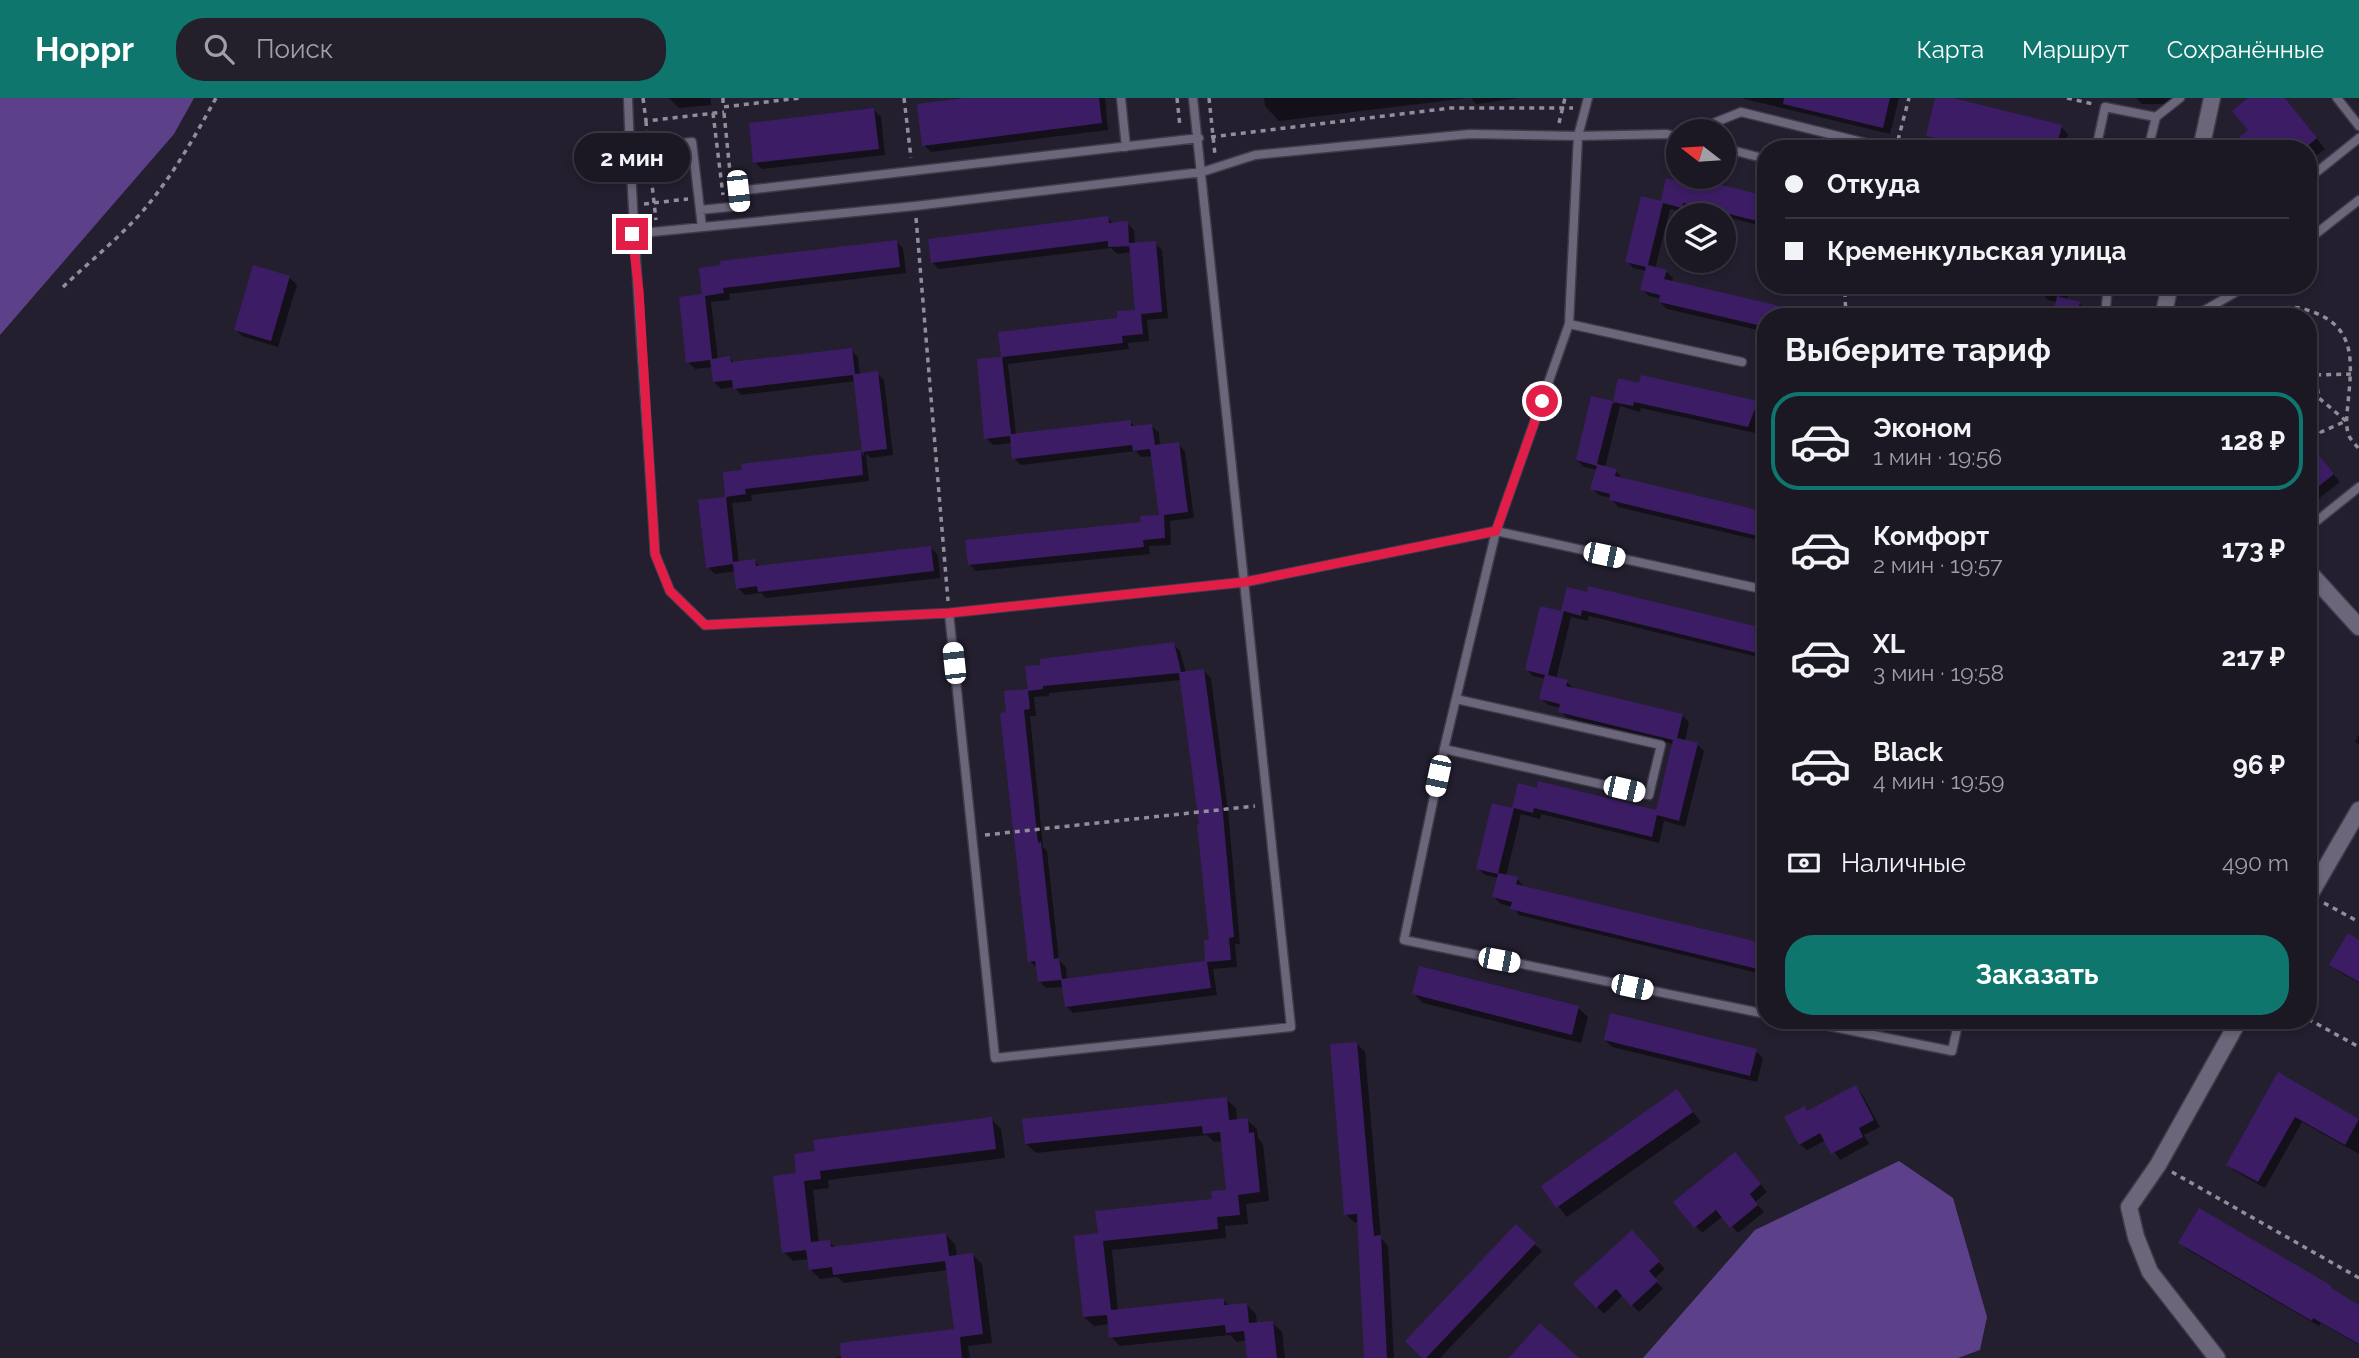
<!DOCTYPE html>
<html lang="ru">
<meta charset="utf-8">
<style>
:root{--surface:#1b1723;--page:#24202b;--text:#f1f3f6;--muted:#a09fa6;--line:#393641;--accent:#0f766e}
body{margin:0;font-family:Raleway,sans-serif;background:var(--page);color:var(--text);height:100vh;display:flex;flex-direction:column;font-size:26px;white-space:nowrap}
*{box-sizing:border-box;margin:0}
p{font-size:23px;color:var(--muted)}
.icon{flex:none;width:38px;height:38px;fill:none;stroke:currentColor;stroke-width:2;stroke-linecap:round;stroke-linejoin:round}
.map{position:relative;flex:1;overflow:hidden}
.sheet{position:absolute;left:1757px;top:210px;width:560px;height:721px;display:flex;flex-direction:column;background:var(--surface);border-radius:28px;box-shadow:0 4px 10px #0003,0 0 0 2px var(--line)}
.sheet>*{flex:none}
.top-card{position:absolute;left:1757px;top:42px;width:560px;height:154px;border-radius:28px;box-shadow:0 4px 10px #0003,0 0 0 2px var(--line);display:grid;align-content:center;height:154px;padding:0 28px;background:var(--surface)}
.needle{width:46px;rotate:287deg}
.controls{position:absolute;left:1666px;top:21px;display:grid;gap:14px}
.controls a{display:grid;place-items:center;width:70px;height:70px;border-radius:50%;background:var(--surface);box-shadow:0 4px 10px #0003,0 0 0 2px var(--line);font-size:35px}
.end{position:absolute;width:32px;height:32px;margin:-16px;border:9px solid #e11d48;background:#fff;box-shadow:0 0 0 4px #fff}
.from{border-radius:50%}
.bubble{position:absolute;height:49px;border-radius:24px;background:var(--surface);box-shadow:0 4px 10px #0003,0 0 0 2px var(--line);font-size:23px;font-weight:700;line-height:49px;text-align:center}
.car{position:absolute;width:21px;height:42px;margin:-21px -10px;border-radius:9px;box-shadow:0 0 5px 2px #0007;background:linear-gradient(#fff 24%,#345 0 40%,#fff 0 76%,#345 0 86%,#fff 0)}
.top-card b{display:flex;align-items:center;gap:24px;height:66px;font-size:26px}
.top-card b+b{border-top:2px solid var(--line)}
.top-card i{width:18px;height:18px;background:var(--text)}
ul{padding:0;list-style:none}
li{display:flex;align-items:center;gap:21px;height:98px;margin:0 14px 10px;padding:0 14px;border:4px solid transparent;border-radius:28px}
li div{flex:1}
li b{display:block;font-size:26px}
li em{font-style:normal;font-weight:700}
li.current{border-color:var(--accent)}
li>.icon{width:63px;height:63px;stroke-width:1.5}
h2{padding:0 28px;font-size:32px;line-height:84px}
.pay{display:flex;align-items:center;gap:18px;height:77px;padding:0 28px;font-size:26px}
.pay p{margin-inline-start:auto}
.button{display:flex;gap:14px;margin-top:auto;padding:14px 28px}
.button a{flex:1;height:80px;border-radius:28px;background:var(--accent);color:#fff;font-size:28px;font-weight:700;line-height:80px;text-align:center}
header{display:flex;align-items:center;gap:42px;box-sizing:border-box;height:98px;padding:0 35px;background:var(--accent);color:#fff}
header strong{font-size:33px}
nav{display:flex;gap:38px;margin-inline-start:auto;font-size:24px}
.search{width:490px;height:63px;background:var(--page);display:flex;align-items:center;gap:18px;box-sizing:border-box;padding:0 24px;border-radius:28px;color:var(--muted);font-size:26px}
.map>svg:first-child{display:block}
.forest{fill:#5d408a}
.shadow{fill:#0007;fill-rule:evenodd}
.building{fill:#3c1d65;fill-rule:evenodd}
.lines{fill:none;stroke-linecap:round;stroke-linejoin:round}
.lane-casing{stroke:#3f3b49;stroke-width:11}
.street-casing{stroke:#3f3b49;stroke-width:19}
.path{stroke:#928d9b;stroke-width:3.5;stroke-dasharray:5 5;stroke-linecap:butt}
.lane{stroke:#6c667a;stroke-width:8}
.street{stroke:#6c667a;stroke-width:16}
.route{stroke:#e11d48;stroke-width:9}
</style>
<header>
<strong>Hoppr</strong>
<div class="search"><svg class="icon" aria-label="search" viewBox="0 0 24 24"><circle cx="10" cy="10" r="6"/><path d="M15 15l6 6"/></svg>Поиск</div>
<nav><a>Карта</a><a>Маршрут</a><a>Сохранённые</a></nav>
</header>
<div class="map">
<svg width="2359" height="1260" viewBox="0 0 2359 1260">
<rect width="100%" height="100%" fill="#241f2f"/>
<path class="forest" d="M0 0H194L174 36 0 237Z
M1899 1063 1953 1100 1987 1219 1980 1252 1958 1260H1643L1755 1132Z"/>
<path class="shadow" d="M669 0H711V7L679 10Z
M979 0H1105L1108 32 931 54 924 47Z
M1264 0H1468L1279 23 1265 8Z
M1471 0H1519L1476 6Z
M1741 0H1899L1890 36Z
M1937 0H1946L2061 29 2068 36 2064 51H1960L1935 44 1928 37Z
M2136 0H2178V6H2142Z
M2251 0H2285L2325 51 2308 64V51H2228L2251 32Z
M874 12 881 19 885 57 762 71 755 64Z
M1668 82 1766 99V129L1690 110 1689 115 1670 111 1655 171 1666 173 1673 180 1672 184 1766 219V234L1667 211 1660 204 1661 201 1649 198 1642 191 1646 173 1633 170 1627 163 1662 105Z
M1108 120 1114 126 1127 125 1134 132 1135 147 1155 145 1162 152 1168 220 1147 222 1149 243 1128 245 1129 251 1008 266 1016 337 1130 324 1136 329 1152 328 1159 335 1160 348 1178 346 1185 353 1194 420 1170 423 1171 447 1149 448 1150 456 976 473 969 466 1143 426 1161 418 1153 358 1141 359 1136 353 1021 367 1014 360 1012 345 993 347 986 340 979 263 1003 261 1000 236 1119 222 1137 213 1132 154 1117 156 1111 150 939 171 932 164Z
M896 143 903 150 906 175 729 196 730 202 711 204 718 262 730 260 735 266 851 252 858 259 860 277 877 275 884 282 893 357 871 360 866 356 869 383 751 397 752 403 732 405 739 465 755 463 761 470 931 450 938 457 940 480 766 500 761 495 745 497 738 490 736 473 715 476 708 469 700 403 727 400 725 376 860 354 864 358 856 283 741 297 734 289 721 291 714 284 713 269 695 271 688 264 704 198 701 171Z
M254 169 290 180 297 187 278 249 242 238 235 231Z
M2012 187H2071L2067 203 2080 206 2087 213 2085 219H2054L2057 204 2048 202 2041 194Z
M1766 276V310L1755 335 1641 310 1640 314 1620 308 1605 370 1616 373 1623 381 1766 415V444L1618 409 1611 400 1599 397 1592 390 1597 372 1584 369 1577 362 1612 305 1614 307 1619 283 1640 287 1642 279 1759 305Z
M2308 344 2340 384 2308 409Z
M1590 490 1766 532V561L1589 518 1588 523 1571 519 1556 581 1567 584 1574 591 1682 617 1689 624 1685 643 1697 646 1704 653 1685 729 1664 723 1659 745 1541 716 1540 721 1521 716 1506 778 1517 781 1524 788 1766 849V877L1519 817 1513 809 1501 806 1494 799 1498 780 1485 777 1478 770 1513 712 1519 687 1657 714 1674 646 1567 620 1560 613 1561 610 1548 607 1541 600 1546 581 1533 578 1526 571 1562 515 1568 491 1588 496Z
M1173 546 1180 553 1186 575 1204 573 1211 580 1228 713 1240 846H1235L1237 869 1213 871 1217 897 1073 915 1066 908 1064 889 1046 890 1039 883 1037 870 1030 863 1006 595 1030 592 1027 570ZM1182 582 1201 728 1211 843 1206 844 1207 864 1067 882 1066 869 1059 862 1047 753 1043 749 1030 618H1036L1034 599 1049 598V595Z
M2359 636V647L2355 644Z
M1766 727V746L1762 742Z
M2359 844V885L2338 873 2331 867Z
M1414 896 1578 910 1588 919 1581 945 1423 905Z
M1605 942 1756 953 1763 960 1757 984 1612 949Z
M1357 946 1365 954 1381 1140 1388 1148 1394 1260H1366L1359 1124H1354L1345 1116Z
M2279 976 2359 1021V1056L2302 1024 2265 1090 2235 1073 2228 1066Z
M1855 989 1862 996 1880 1029 1864 1037 1869 1046 1840 1062 1826 1042 1807 1052 1800 1046 1805 1010 1808 1014Z
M1677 994 1701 1024 1567 1119 1543 1089Z
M1226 1001 1236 1010 1237 1023 1247 1022 1257 1031 1258 1040 1263 1046 1269 1103 1246 1106 1248 1126 1225 1128 1226 1140 1112 1152 1118 1213 1223 1202 1230 1208 1247 1207 1256 1216 1257 1226 1273 1225 1282 1234 1285 1260H1248L1247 1242 1237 1244 1230 1237 1120 1248 1111 1239 1109 1226 1094 1228 1084 1219 1099 1137 1213 1102 1228 1093 1223 1043 1214 1044 1207 1037 1036 1055 1026 1046Z
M991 1021 1001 1031 1005 1060 828 1082 829 1090 813 1092 819 1145 829 1144 836 1150 946 1137 955 1146 957 1158 972 1156 982 1166 992 1245 968 1248 970 1260H834L955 1233 948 1172 844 1185 837 1179 820 1181 810 1171 809 1161 793 1163 784 1154 798 1076Z
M1742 1063 1767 1094 1755 1104 1764 1114 1738 1135 1723 1118 1702 1135 1696 1128Z
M1516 1129 1542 1153 1440 1260H1424Z
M1631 1135 1665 1171 1654 1181 1663 1191 1639 1214 1623 1197 1604 1216 1576 1186Z
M2181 1145 2359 1208V1247L2321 1225 2319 1228 2188 1152Z"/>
<path class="building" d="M965 0H1099L1102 25 922 48 917 6Z
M1784 0H1890L1883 30 1783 6Z
M1935 0H1953L2062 27 2056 51H1977L1926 38Z
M2248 0H2285L2317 40 2304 51H2225L2248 32 2232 13Z
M874 10 879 51 753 65 749 25Z
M1689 79 1766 98V125L1683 105 1682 110 1663 105 1648 167 1667 172 1664 181 1802 213 1801 219H1766V229L1659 204 1660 197 1640 192 1646 169 1625 164 1641 98 1661 103 1666 80 1688 85Z
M1108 118 1109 125 1128 123 1129 145 1156 143 1162 214 1141 216 1143 236 1122 238 1123 245 1002 259 1011 336 1131 322V328L1152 326 1155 347 1179 344 1188 414 1164 417 1165 440 1143 442 1144 449 968 467 965 442 1141 424 1140 418 1159 417 1150 351 1133 353 1132 347 1012 361 1010 338 984 341 977 261 1001 259 998 234 1117 220V213L1135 212 1129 146 1130 148 1108 149V143L931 165 928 141Z
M897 142 900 169 723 190 724 195 705 198 712 261 730 258 731 264 852 250 855 276 878 273 887 351 862 354 853 277 733 291 732 282 713 284 710 262 686 265 679 199 702 196 699 170 721 167 720 163Z
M253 167 290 178 271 243 234 232Z
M2057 198 2080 204 2077 219H2052Z
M1641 277 1758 303 1748 329 1634 304 1633 308 1613 304 1618 280 1639 285Z
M1591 298 1613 303 1597 366 1617 371 1615 378 1766 414V440L1609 402 1610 396 1590 391 1597 368 1576 362Z
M2308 343 2334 376 2308 397Z
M861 352 863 377 745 391 746 396 726 399 733 464 755 461 756 468 931 448 934 473 758 494 757 488 736 491 733 466 706 470 698 402 725 399 723 374 742 372 741 366Z
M1588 488 1763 530 1757 555 1582 512 1581 518 1564 513 1548 577 1568 582 1566 588 1683 616 1677 640 1698 645 1679 723 1657 717 1652 739 1534 710 1533 715 1514 710 1498 775 1518 779 1516 786 1766 846V873L1510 811 1512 804 1492 799 1498 776 1476 771 1492 705 1512 710 1518 685 1537 690 1538 683 1656 712 1673 642 1558 614 1560 606 1539 601 1545 577 1525 572 1540 508 1561 513 1567 489 1587 494Z
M1174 544 1181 574 1204 571 1222 705 1234 839 1229 840 1231 862 1207 864 1211 890 1065 909 1061 882 1038 884 1035 863 1028 864 1000 615 1006 614 1004 593 1028 591 1025 568 1040 567V561ZM1179 575 1199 726H1197L1209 842H1204L1205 863 1062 881 1059 860 1054 861 1041 744 1038 745 1024 612 1030 611 1028 593 1043 591V588Z
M2348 835 2359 842V884L2329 867Z
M1419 868 1579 908 1572 937 1412 896Z
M1610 915 1757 951 1750 978 1604 942Z
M1357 944 1374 1138 1381 1137 1387 1260H1364L1357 1116 1344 1117 1330 946Z
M2278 974 2359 1021 2345 1047 2295 1019 2258 1084 2226 1067Z
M1856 987 1874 1022 1859 1030 1863 1039 1831 1056 1820 1035 1799 1047 1784 1019 1805 1008 1807 1013Z
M1677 991 1693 1014 1556 1110 1541 1088Z
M1227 999 1229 1022 1248 1020 1249 1035 1254 1034 1260 1094 1238 1097 1240 1117 1217 1119 1218 1131 1103 1143 1111 1212 1224 1200V1207L1247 1205 1249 1225 1273 1223 1277 1260H1247L1244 1233 1226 1235 1225 1227 1109 1240 1107 1217 1083 1219 1074 1138 1098 1135 1095 1113 1212 1101 1211 1093 1226 1092 1220 1034 1203 1036 1202 1028 1025 1046 1022 1021Z
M992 1019 996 1051 820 1073 821 1081 804 1083 811 1144 830 1142 831 1149 946 1135 949 1158 973 1155 983 1236 960 1239 962 1260H841L840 1245 954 1231 945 1163 833 1177 832 1169 809 1172 806 1152 782 1155 773 1078 796 1075 794 1056 815 1053 813 1042Z
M1735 1054 1761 1086 1750 1096 1758 1107 1730 1130 1716 1112 1694 1130 1673 1104Z
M2199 1110 2332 1188 2331 1190 2359 1207V1246L2313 1220 2312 1223 2178 1145Z
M1516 1126 1536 1145 1426 1260H1422L1405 1243Z
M1632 1132 1660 1163 1649 1173 1658 1183 1631 1208 1616 1191 1596 1210 1573 1186Z
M1540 1225 1579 1260H1509Z"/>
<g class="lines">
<g class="lane-casing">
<path id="lane" d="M628 0C633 152 646 304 655 456L670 493 705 527 949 515 1245 484 1496 433 1766 492
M1121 0 1126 49
M1588 0 1578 38 1667 36 1678 39
M2337 0 2359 28
M2156 19 2180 0
M1704 33 1716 24 1741 14 1890 51
M1724 50 1766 61
M629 51 692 44 702 129
M2096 51 2105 9 2156 19 2148 51
M2308 81 2359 40
M700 112 740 108 738 93 1199 40
M632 136 915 108 1202 74 1255 57 1470 36 1578 38 1569 226 1496 433 1444 651 1404 842 1766 916
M2308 142 2359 102
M2105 219 2108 187
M2193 219 2248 187
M1569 226 1742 264
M2308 430 2359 389
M949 515 995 960 1291 929 1193 0
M1444 651 1649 697 1661 647 1456 601
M1799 922 1952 953 1959 922"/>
</g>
<g class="street-casing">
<path id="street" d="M2201 51 2212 0
M2163 219 2170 187
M2308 473 2359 529
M2308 800 2359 712
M2217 1260 2150 1174 2136 1139 2129 1109 2158 1067 2239 922"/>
</g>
<path class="path" d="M643 0 646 23 724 14
M723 0V9L800 0
M904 0 911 60
M1177 0 1180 29
M1209 0 1215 57
M2067 0 2093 6
M713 15 723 97
M724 15 731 84
M646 23 647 39
M1559 25 1565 0
M1211 39 1451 10H1573
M1898 42 1909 0
M649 60 656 122
M644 106 688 101
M916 120 948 503
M63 189C89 164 118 141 142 114 172 79 194 40 216 0
M1846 219 1845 198 1848 187
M2267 219C2279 209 2292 207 2307 212 2357 227 2352 263 2348 305 2347 316 2345 327 2349 338 2351 342 2356 347 2359 351
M2308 317 2321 334 2346 323
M2346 323 2319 300 2315 277 2351 276
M985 737 1255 708
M2324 805 2359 824
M2308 921 2359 949
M2172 1074 2359 1180"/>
<use href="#lane" class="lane"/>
<use href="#street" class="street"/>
</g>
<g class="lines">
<path class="route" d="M632 136 639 193 655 456 670 493 705 527 949 515 1245 484 1496 433 1542 303"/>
</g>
</svg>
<div class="controls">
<a><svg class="needle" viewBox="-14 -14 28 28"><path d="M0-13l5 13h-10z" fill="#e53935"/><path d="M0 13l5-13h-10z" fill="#a09fa6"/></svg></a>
<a><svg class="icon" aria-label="layers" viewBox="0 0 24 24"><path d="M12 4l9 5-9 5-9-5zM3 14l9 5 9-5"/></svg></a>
</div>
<i class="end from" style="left:1542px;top:303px"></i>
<i class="end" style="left:632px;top:136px"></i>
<div class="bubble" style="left:574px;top:35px;width:116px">2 мин</div>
<i class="car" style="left:738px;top:93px;rotate:174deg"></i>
<i class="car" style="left:1604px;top:457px;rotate:102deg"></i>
<i class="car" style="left:954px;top:565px;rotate:354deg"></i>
<i class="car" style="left:1438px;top:678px;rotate:192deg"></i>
<i class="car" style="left:1624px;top:691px;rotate:103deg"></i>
<i class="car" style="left:1499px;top:862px;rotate:101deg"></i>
<i class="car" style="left:1632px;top:889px;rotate:102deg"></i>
<div class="top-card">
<b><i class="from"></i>Откуда</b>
<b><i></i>Кременкульская улица</b>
</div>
<section class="sheet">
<h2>Выберите тариф</h2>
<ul>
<li class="current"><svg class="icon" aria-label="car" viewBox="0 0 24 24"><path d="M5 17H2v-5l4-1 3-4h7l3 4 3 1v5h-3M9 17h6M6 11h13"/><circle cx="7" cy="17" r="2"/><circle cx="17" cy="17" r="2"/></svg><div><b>Эконом</b><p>1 мин · 19:56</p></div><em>128 ₽</em></li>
<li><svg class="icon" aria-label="car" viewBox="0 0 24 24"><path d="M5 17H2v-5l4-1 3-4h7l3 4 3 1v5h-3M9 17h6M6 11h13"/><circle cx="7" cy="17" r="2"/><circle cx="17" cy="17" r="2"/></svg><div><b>Комфорт</b><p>2 мин · 19:57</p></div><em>173 ₽</em></li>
<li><svg class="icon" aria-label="car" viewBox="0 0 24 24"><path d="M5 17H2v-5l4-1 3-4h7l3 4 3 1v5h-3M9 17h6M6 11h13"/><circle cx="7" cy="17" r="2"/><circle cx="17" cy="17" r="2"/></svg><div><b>XL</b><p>3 мин · 19:58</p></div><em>217 ₽</em></li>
<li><svg class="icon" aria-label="car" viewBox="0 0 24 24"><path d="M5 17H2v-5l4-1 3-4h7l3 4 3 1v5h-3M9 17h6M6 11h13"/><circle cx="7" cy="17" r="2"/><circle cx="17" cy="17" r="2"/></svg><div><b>Black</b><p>4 мин · 19:59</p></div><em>96 ₽</em></li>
</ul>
<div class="pay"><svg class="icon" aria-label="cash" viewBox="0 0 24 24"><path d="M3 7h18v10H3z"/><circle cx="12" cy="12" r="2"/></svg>Наличные<p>490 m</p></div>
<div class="button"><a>Заказать</a></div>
</section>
</div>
